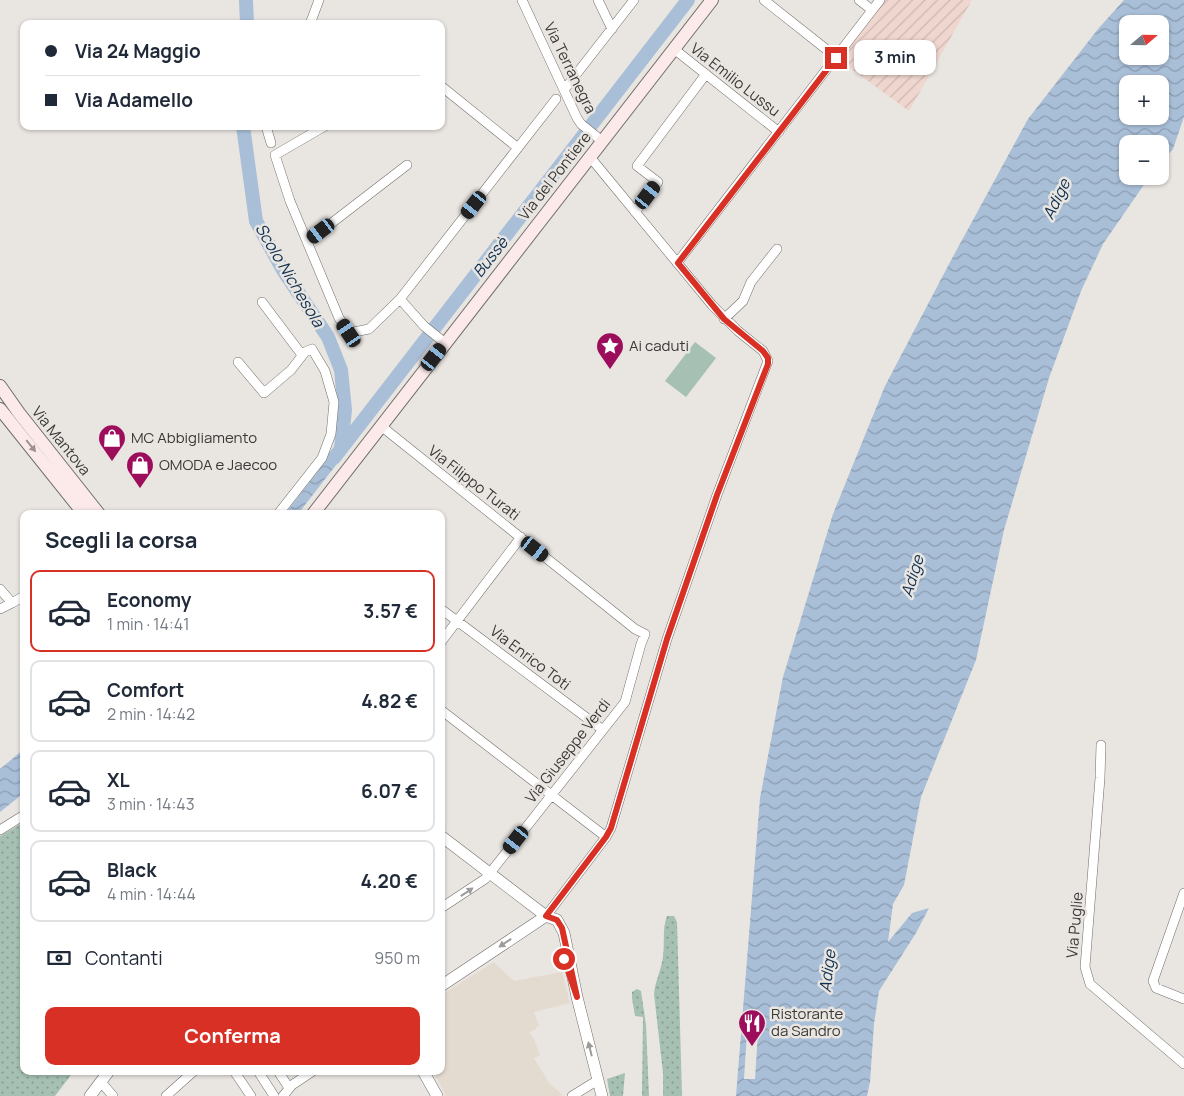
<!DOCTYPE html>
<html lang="it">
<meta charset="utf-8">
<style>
:root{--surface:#fff;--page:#f2f2f3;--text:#1f2937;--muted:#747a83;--line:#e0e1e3;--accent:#d93025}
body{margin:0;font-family:Manrope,sans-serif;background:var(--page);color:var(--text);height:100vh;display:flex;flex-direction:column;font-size:19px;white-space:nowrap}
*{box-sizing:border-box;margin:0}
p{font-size:16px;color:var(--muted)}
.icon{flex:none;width:28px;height:28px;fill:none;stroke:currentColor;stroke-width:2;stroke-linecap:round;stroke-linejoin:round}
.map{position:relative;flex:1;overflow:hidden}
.sheet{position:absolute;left:20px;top:510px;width:425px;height:565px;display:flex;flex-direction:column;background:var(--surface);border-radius:10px;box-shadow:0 1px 4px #0004}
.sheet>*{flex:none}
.guide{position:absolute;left:20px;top:20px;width:425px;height:110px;border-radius:10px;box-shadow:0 1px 4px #0004;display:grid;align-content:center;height:110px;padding:0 25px;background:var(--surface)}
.needle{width:32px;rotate:70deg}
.tools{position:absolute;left:1119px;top:15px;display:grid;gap:10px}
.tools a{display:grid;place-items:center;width:50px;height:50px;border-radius:10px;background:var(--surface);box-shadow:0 1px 4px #0004;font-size:25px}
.end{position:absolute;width:22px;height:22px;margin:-11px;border:6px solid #d93025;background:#fff;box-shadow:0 0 0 2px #fff}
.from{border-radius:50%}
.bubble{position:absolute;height:35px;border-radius:10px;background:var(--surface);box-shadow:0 1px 4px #0004;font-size:16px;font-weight:700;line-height:35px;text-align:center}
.car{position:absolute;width:15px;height:30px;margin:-15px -8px;border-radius:6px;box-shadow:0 0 4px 1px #0007;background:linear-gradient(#222 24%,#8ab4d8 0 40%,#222 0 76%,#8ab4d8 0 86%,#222 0)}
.guide b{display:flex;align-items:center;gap:18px;height:48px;font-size:19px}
.guide b+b{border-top:1px solid var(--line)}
.guide i{width:12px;height:12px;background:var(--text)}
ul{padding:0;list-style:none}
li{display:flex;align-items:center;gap:15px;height:82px;margin:0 10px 8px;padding:0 15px;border:2px solid var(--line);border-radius:10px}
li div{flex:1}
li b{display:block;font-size:19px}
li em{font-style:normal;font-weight:700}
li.active{border-color:var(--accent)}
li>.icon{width:45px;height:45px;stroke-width:1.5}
h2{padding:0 25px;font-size:22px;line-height:60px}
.pay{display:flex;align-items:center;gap:12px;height:55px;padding:0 25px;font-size:19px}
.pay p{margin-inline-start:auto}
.cta{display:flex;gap:10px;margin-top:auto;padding:10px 25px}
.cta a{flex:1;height:58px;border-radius:10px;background:var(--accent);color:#fff;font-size:20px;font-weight:700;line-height:58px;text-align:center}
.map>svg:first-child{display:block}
.industrial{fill:url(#industrial-furrows)}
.built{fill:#e4dbd0}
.green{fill:url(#green-dots)}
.pitch{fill:#a6c0b3}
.water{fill:url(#water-waves);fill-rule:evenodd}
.pier{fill:#e9e5e1}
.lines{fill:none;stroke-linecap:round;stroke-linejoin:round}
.river{stroke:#a9bfd8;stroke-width:14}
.minor-casing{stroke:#726f6b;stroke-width:10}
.tertiary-casing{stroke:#726f6b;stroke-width:12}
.secondary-casing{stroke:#726f6b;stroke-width:14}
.minor{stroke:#fff;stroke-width:9}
.tertiary{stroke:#fff;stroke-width:11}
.secondary{stroke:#fceaeb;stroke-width:12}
.oneway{fill:#9b9291}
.oneway2{fill:#9c9c9b}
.route{stroke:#d93025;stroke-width:6}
.labels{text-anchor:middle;stroke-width:5;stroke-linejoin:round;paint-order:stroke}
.street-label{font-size:15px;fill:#3a3937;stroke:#e9e5e1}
.poi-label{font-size:15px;fill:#3a3937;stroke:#e9e5e1;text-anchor:start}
.water-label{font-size:16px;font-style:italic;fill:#0f3052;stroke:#e9e5e1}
</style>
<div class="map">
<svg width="1184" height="1096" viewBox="0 0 1184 1096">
<defs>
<pattern id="industrial-furrows" width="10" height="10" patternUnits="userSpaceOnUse" patternTransform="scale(1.25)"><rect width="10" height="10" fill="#efd6ce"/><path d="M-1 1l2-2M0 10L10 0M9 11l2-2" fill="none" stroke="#ceb8b2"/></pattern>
<pattern id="green-dots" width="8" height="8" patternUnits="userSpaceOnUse" patternTransform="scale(1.25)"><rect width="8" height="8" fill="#a6c0b3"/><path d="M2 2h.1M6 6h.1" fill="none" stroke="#889d92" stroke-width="1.8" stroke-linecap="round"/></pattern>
<pattern id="water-waves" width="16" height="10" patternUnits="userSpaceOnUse" patternTransform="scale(1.25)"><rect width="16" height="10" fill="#a9bfd8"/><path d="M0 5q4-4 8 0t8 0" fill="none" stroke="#8b9cb0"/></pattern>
</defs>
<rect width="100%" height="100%" fill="#e9e5e1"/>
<path class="industrial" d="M885 0H972L909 111 838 59Z"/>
<path class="built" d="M494 962 514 981 562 972 570 1003 534 1012 539 1026 536 1027 537 1029 529 1032 534 1039 540 1055 534 1058 550 1084 563 1095 561 1096H446L433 1071H441V1027L443 1026 441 1023V995Z"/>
<path class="green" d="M24 822V1071H74L55 1096H0V836Z
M667 916H674L677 922 682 1096H663V1073L654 994C655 981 662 969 663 956 665 942 662 929 667 916Z
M637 989 641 991 646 1025 649 1096H642L643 1017 635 1016 632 998V992Z
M625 1073 623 1096H610L607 1079Z"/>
<path class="pitch" d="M695 342 716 358 686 397 665 381Z"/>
<path class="water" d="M1124 0H1184V117L1173 149 1160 164V144H1128V176H1150L1103 244 1081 291 1049 378 1004 530 976 660 921 797 904 885 893 904 888 942 912 913 929 908 916 933 879 991 874 1024 870 1082 867 1096H736L760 798 783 677 833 514 885 386 949 264 1028 119 1098 29ZM1128 24H1160V56H1128ZM1128 84H1160V116H1128Z
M341 441 350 447 298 514H285Z
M24 749V793L0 812V769Z"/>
<path class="pier" d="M751 1025H756L758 1033 755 1079H744L747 1032Z"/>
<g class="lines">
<path class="river" d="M246 0 247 24
M243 126 256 221 283 270 328 337 341 370 345 410 341 448
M334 458 688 0"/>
<g class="minor-casing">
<path id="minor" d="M522 0 577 118 581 124 602 141
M598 0 612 29
M764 0 836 57
M859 0 872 10
M310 24 319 0
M674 49 779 132
M441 86 518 148
M564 90 634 0
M266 126 271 143
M325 126 275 155 290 201 339 318 349 333 369 329 400 299
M635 212 658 182 637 166 706 74
M307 242 407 165
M677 263 880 0
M262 302 302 355
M724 319 743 301 751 282 777 249
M445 343 424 326 400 299 556 99
M238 362 264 393 291 370 305 352 312 349 325 371 334 402 331 434 322 458 278 514
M381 426 635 629 645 634 641 644 625 702 490 873 485 879 441 908
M0 589 12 603 24 596
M0 609 12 603
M441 609 603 730
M441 642 521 537
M441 710 606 837
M1101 745 1100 778 1085 967 1090 984 1184 1064
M0 830 24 815
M1184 893 1153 981 1156 988 1184 999
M546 916 606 837 611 828 667 639 717 495 768 361 763 351 738 331 712 305 590 157
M234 1071 251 1096
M258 1071 274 1096
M278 1071 289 1088
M101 1082 113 1096
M166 1096 194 1071
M283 1096 292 1085 313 1071
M572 1096 598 1080"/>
</g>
<g class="tertiary-casing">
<path id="tertiary" d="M441 836 546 916 557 920 564 933 577 997 602 1096
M441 986 546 916
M423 1071 437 1096
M90 1096 109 1071"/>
</g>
<g class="secondary-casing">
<path id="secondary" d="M0 386 19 413 99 514
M0 409 84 514
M313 514 712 0"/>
</g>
<use href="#minor" class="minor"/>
<use href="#tertiary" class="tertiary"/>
<use href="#secondary" class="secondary"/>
</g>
<defs><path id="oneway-solid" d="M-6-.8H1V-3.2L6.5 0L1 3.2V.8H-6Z" transform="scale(1.25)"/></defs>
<use class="oneway" href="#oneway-solid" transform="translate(31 446) rotate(51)"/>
<g class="oneway2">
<use href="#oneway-solid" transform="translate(467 892) rotate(-34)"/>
<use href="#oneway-solid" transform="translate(505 943) rotate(146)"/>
<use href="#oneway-solid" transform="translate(590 1049) rotate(-104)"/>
</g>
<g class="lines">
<path class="route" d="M564 959 577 997 562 928 557 920 546 916 606 837 611 828 667 639 717 495 768 364V358L763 351 724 319 678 263 836 58"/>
</g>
<defs>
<g id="sight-pin" transform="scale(1.4375)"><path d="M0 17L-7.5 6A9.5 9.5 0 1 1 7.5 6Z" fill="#9c0e5c" stroke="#e9e5e1"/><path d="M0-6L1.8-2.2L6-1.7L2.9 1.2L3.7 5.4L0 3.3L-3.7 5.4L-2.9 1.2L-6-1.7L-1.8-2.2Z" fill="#fff"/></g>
<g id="shop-pin" transform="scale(1.4375)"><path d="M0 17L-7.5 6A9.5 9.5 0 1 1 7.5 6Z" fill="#9c0e5c" stroke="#e9e5e1"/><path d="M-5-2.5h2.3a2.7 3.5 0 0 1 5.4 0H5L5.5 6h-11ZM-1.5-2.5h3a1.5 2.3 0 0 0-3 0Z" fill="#fff"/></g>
<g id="restaurant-pin" transform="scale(1.4375)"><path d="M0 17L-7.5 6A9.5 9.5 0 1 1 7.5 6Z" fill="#9c0e5c" stroke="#e9e5e1"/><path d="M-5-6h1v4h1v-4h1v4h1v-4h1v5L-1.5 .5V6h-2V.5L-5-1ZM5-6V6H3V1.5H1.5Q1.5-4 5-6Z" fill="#fff"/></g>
</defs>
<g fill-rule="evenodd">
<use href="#sight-pin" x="610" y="346"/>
<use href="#shop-pin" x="112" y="438"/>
<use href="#shop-pin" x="140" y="465"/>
<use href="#restaurant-pin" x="752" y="1023"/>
</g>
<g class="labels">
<g class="street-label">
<text transform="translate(570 68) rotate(64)" y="5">Via Terranegra</text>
<text transform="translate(735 80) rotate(38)" y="5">Via Emilio Lussu</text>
<text transform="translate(555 176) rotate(-52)" y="5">Via del Pontiere</text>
<text transform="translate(61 441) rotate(51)" y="5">Via Mantova</text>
<text transform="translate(474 483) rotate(38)" y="5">Via Filippo Turati</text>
<text transform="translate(530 658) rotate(37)" y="5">Via Enrico Toti</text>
<text transform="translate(568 751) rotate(-52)" y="5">Via Giuseppe Verdi</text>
<text transform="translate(1075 925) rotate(-85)" y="5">Via Puglie</text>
</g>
<g class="poi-label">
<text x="629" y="351">Ai caduti</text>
<text x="131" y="443">MC Abbigliamento</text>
<text x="159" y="470">OMODA e Jaecoo</text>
<text x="771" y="1019">Ristorante<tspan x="771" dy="17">da Sandro</tspan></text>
</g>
<g class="water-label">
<text transform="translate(1056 199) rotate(-64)" y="6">Adige</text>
<text transform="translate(490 257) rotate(-52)" y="6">Bussè</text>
<text transform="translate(290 275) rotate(59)" y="6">Scolo Nichesola</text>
<text transform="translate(912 576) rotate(-73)" y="6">Adige</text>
<text transform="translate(827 971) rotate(-83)" y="6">Adige</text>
</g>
</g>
</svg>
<div class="tools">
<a><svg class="needle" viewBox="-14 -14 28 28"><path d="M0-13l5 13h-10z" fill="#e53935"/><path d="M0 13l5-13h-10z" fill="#747a83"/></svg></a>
<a>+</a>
<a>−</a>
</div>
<i class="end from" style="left:564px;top:959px"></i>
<i class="end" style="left:836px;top:58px"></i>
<div class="bubble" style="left:854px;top:40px;width:82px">3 min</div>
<i class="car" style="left:648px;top:195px;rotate:37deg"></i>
<i class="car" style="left:474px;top:205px;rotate:218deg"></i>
<i class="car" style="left:321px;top:231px;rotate:233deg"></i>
<i class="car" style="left:349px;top:333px;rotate:326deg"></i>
<i class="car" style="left:434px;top:357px;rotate:38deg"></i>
<i class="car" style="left:535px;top:549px;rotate:128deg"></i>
<i class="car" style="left:516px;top:840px;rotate:218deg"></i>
<div class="guide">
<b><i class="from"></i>Via 24 Maggio</b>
<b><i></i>Via Adamello</b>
</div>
<section class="sheet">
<h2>Scegli la corsa</h2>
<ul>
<li class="active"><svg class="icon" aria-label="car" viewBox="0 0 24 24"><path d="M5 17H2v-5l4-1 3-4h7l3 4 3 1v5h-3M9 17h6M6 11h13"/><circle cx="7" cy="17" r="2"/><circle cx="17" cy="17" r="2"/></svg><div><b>Economy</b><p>1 min · 14:41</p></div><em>3.57 €</em></li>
<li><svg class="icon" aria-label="car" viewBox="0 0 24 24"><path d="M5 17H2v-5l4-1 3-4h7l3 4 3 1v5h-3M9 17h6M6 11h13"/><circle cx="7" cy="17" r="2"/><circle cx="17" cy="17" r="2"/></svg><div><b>Comfort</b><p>2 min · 14:42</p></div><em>4.82 €</em></li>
<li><svg class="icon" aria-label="car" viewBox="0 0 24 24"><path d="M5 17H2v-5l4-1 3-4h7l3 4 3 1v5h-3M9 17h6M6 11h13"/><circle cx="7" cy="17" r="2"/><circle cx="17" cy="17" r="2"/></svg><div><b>XL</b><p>3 min · 14:43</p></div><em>6.07 €</em></li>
<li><svg class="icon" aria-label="car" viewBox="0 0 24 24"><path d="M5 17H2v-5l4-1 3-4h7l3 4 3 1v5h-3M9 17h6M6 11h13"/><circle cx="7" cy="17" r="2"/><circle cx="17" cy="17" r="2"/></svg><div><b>Black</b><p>4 min · 14:44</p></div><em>4.20 €</em></li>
</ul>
<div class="pay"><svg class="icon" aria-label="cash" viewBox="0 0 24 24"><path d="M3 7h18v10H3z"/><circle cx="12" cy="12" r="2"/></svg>Contanti<p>950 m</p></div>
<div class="cta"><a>Conferma</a></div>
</section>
</div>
